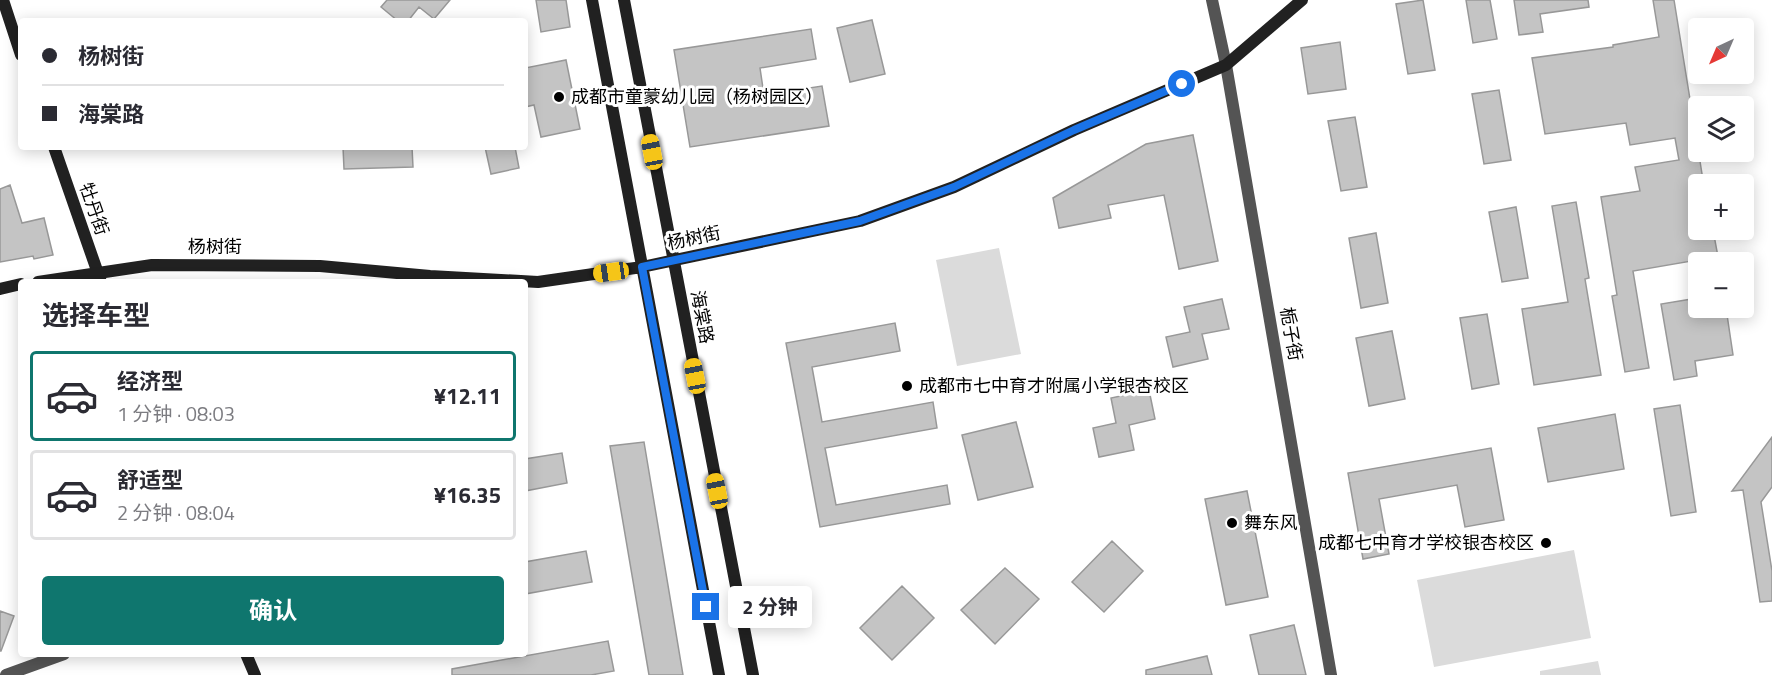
<!DOCTYPE html>
<html lang="zh">
<meta charset="utf-8">
<style>
:root{--surface:#fff;--page:#f7f7f7;--text:#2b2b33;--muted:#7c7c81;--line:#e1e1e2;--accent:#0f766e}
body{margin:0;font-family:"Titillium Web","Noto Sans SC",sans-serif;background:var(--page);color:var(--text);height:100vh;display:flex;flex-direction:column;font-size:22px;white-space:nowrap}
*{box-sizing:border-box;margin:0}
p{font-size:20px;color:var(--muted)}
.icon{flex:none;width:33px;height:33px;fill:none;stroke:currentColor;stroke-width:2;stroke-linecap:round;stroke-linejoin:round}
.map{position:relative;flex:1;overflow:hidden}
.details{position:absolute;left:18px;top:279px;width:510px;height:378px;display:flex;flex-direction:column;background:var(--surface);border-radius:6px;box-shadow:0 3px 15px #0003}
.details>*{flex:none}
.hud{position:absolute;left:18px;top:18px;width:510px;height:132px;border-radius:6px;box-shadow:0 3px 15px #0003;display:grid;align-content:center;height:132px;padding:0 24px;background:var(--surface)}
.needle{width:39px;rotate:224deg}
.fabs{position:absolute;left:1688px;top:18px;display:grid;gap:12px}
.fabs a{display:grid;place-items:center;width:66px;height:66px;border-radius:6px;background:var(--surface);box-shadow:0 3px 15px #0003;font-size:30px}
.end{position:absolute;width:27px;height:27px;margin:-14px;border:8px solid #1a73e8;background:#fff;box-shadow:0 0 0 3px #fff}
.from{border-radius:50%}
.bubble{position:absolute;height:42px;border-radius:6px;background:var(--surface);box-shadow:0 3px 15px #0003;font-size:20px;font-weight:700;line-height:42px;text-align:center}
.car{position:absolute;width:18px;height:36px;margin:-18px -9px;border-radius:8px;box-shadow:0 0 4px 2px #0007;background:linear-gradient(#f5c518 24%,#345 0 40%,#f5c518 0 76%,#345 0 86%,#f5c518 0)}
.hud b{display:flex;align-items:center;gap:21px;height:57px;font-size:22px}
.hud b+b{border-top:2px solid var(--line)}
.hud i{width:15px;height:15px;background:var(--text)}
ul{padding:0;list-style:none}
li{display:flex;align-items:center;gap:18px;height:90px;margin:0 12px 9px;padding:0 12px;border:3px solid var(--line);border-radius:6px}
li div{flex:1}
li b{display:block;font-size:22px}
li em{font-style:normal;font-weight:700}
li.active{border-color:var(--accent)}
li>.icon{width:54px;height:54px;stroke-width:1.5}
h2{padding:0 24px;font-size:27px;line-height:72px}
.button{display:flex;gap:12px;margin-top:auto;padding:12px 24px}
.button a{flex:1;height:69px;border-radius:6px;background:var(--accent);color:#fff;font-size:24px;font-weight:700;line-height:69px;text-align:center}
.map>svg:first-child{display:block}
.green{fill:#dbdbdb}
.building{fill:#c4c4c4;stroke:#989898;stroke-width:1.5}
.lines{fill:none;stroke-linecap:round;stroke-linejoin:round}
.street{stroke:#545454;stroke-width:12}
.secondary{stroke:#212121;stroke-width:12}
.route{stroke:#1a73e8;stroke-width:8}
.poi-dot{fill:#000;stroke:#fff;stroke-width:2}
.labels{text-anchor:middle;stroke-width:6;stroke-linejoin:round;paint-order:stroke}
.poi-label{font-size:18px;fill:#000;stroke:#fff;text-anchor:start}
.street-label{font-size:18px;fill:#000;stroke:#fff}
</style>
<div class="map">
<svg width="1772" height="675" viewBox="0 0 1772 675">
<rect width="100%" height="100%" fill="#fff"/>
<path class="green" d="M999 248 1021 354 957 366 936 260Z
M1574 550 1591 638 1434 667 1417 580Z
M1598 661 1601 675H1540V671Z"/>
<path class="building" d="M387 0H450L434 19 419 7 408 21H398L381 7Z
M536 0H566L570 27 541 32Z
M1423 0 1435 70 1408 74 1396 4Z
M1466 0H1490L1497 39 1473 43Z
M1514 0H1588L1589 7 1540 14 1543 32 1519 35Z
M1653 0H1674L1703 180H1698V230H1713L1719 262H1698L1697 260 1633 271 1649 368 1625 372 1612 296 1617 295 1601 197 1640 191 1635 167 1679 160 1675 138 1630 145 1626 123 1545 134 1532 58 1613 47V45L1659 37Z
M872 20 885 74 850 82 837 28Z
M811 29 816 59 760 68 764 95 822 86 829 126 690 147 674 50Z
M1340 42 1346 89 1308 94 1301 48Z
M566 60 580 129 541 137 534 105 525 107V68Z
M1499 90 1511 160 1484 164 1472 94Z
M1355 117 1367 187 1341 191 1328 121Z
M1193 135 1218 261 1179 269 1164 195 1108 205 1111 218 1059 228 1053 198 1146 144Z
M343 147H412L413 167 344 169Z
M485 147H515L519 168 491 174Z
M10 185 22 223 44 218 53 255 34 259 33 256 0 262V189Z
M1576 202 1589 278 1585 279 1601 375 1534 385 1522 309 1568 302 1552 206Z
M1516 207 1528 278 1502 282 1489 212Z
M1376 233 1388 303 1361 308 1349 238Z
M1698 298V308H1726L1733 355 1695 361 1697 376 1674 380 1661 304Z
M1222 299 1229 329 1202 334 1208 359 1173 367 1166 337 1190 332 1184 307Z
M1487 314 1499 384 1472 389 1460 318Z
M895 323 900 351 812 367 822 422 933 402 937 428 825 448 836 505 947 485 950 504 820 527 786 343Z
M1392 331 1405 399 1369 406 1356 338Z
M1149 390 1155 419 1129 425 1134 450 1099 457 1093 428 1116 423 1111 398Z
M1680 405 1696 512 1671 516 1654 409Z
M1615 414 1624 469 1548 482 1538 428Z
M1016 422 1033 487 978 500 962 435Z
M1772 437V487L1761 502 1772 571V601L1760 602 1743 490 1732 491Z
M644 442 683 675H649L610 446Z
M1491 448 1504 520 1465 527 1457 485 1379 499 1389 554 1363 559 1348 473Z
M562 453 567 483 525 491V459Z
M1247 491 1268 597 1226 605 1205 499Z
M1112 541 1143 571 1104 612 1072 582Z
M586 551 592 582 525 594V562Z
M1005 568 1039 599 995 644 961 610Z
M902 586 934 618 892 660 860 628Z
M0 611 14 616 1 651H0Z
M1294 625 1306 675H1259L1250 635Z
M608 641 614 671 591 675H452V669Z
M1207 656 1212 675H1146V670Z"/>
<g class="lines">
<path class="street" d="M1212 0 1226 65 1331 675
M6 675 64 654"/>
<path class="secondary" d="M3 0 21 55
M592 0 719 675
M624 0 753 675
M54 147 101 282
M38 282 152 265 320 266 430 276 538 282 642 267 860 221 954 187 1074 130 1226 65 1302 0
M0 289 21 284
M246 654 255 675"/>
</g>
<g class="lines">
<path class="route" d="M706 607 642 267 860 221 954 187 1074 130 1182 84"/>
</g>
<g class="poi-dot">
<circle cx="559" cy="97" r="6"/>
<circle cx="907" cy="386" r="6"/>
<circle cx="1232" cy="523" r="6"/>
<circle cx="1546" cy="543" r="6"/>
</g>
<g class="labels">
<g class="poi-label">
<text x="571" y="103">成都市童蒙幼儿园（杨树园区）</text>
<text x="919" y="392">成都市七中育才附属小学银杏校区</text>
<text x="1244" y="529">舞东风</text>
<text x="1534" y="549" text-anchor="end">成都七中育才学校银杏校区</text>
</g>
<g class="street-label">
<text transform="translate(94 209) rotate(71)" y="6">牡丹街</text>
<text transform="translate(694 238) rotate(-12)" y="6">杨树街</text>
<text x="215" y="253">杨树街</text>
<text transform="translate(702 317) rotate(79)" y="6">海棠路</text>
<text transform="translate(1291 334) rotate(80)" y="6">栀子街</text>
</g>
</g>
</svg>
<div class="fabs">
<a><svg class="needle" viewBox="-14 -14 28 28"><path d="M0-13l5 13h-10z" fill="#e53935"/><path d="M0 13l5-13h-10z" fill="#7c7c81"/></svg></a>
<a><svg class="icon" aria-label="layers" viewBox="0 0 24 24"><path d="M12 4l9 5-9 5-9-5zM3 14l9 5 9-5"/></svg></a>
<a>+</a>
<a>−</a>
</div>
<i class="end from" style="left:1182px;top:84px"></i>
<i class="end" style="left:706px;top:607px"></i>
<div class="bubble" style="left:728px;top:586px;width:84px">2 分钟</div>
<i class="car" style="left:652px;top:152px;rotate:349deg"></i>
<i class="car" style="left:611px;top:272px;rotate:262deg"></i>
<i class="car" style="left:695px;top:376px;rotate:349deg"></i>
<i class="car" style="left:717px;top:491px;rotate:349deg"></i>
<div class="hud">
<b><i class="from"></i>杨树街</b>
<b><i></i>海棠路</b>
</div>
<section class="details">
<h2>选择车型</h2>
<ul>
<li class="active"><svg class="icon" aria-label="car" viewBox="0 0 24 24"><path d="M5 17H2v-5l4-1 3-4h7l3 4 3 1v5h-3M9 17h6M6 11h13"/><circle cx="7" cy="17" r="2"/><circle cx="17" cy="17" r="2"/></svg><div><b>经济型</b><p>1 分钟 · 08:03</p></div><em>¥12.11</em></li>
<li><svg class="icon" aria-label="car" viewBox="0 0 24 24"><path d="M5 17H2v-5l4-1 3-4h7l3 4 3 1v5h-3M9 17h6M6 11h13"/><circle cx="7" cy="17" r="2"/><circle cx="17" cy="17" r="2"/></svg><div><b>舒适型</b><p>2 分钟 · 08:04</p></div><em>¥16.35</em></li>
</ul>
<div class="button"><a>确认</a></div>
</section>
</div>
